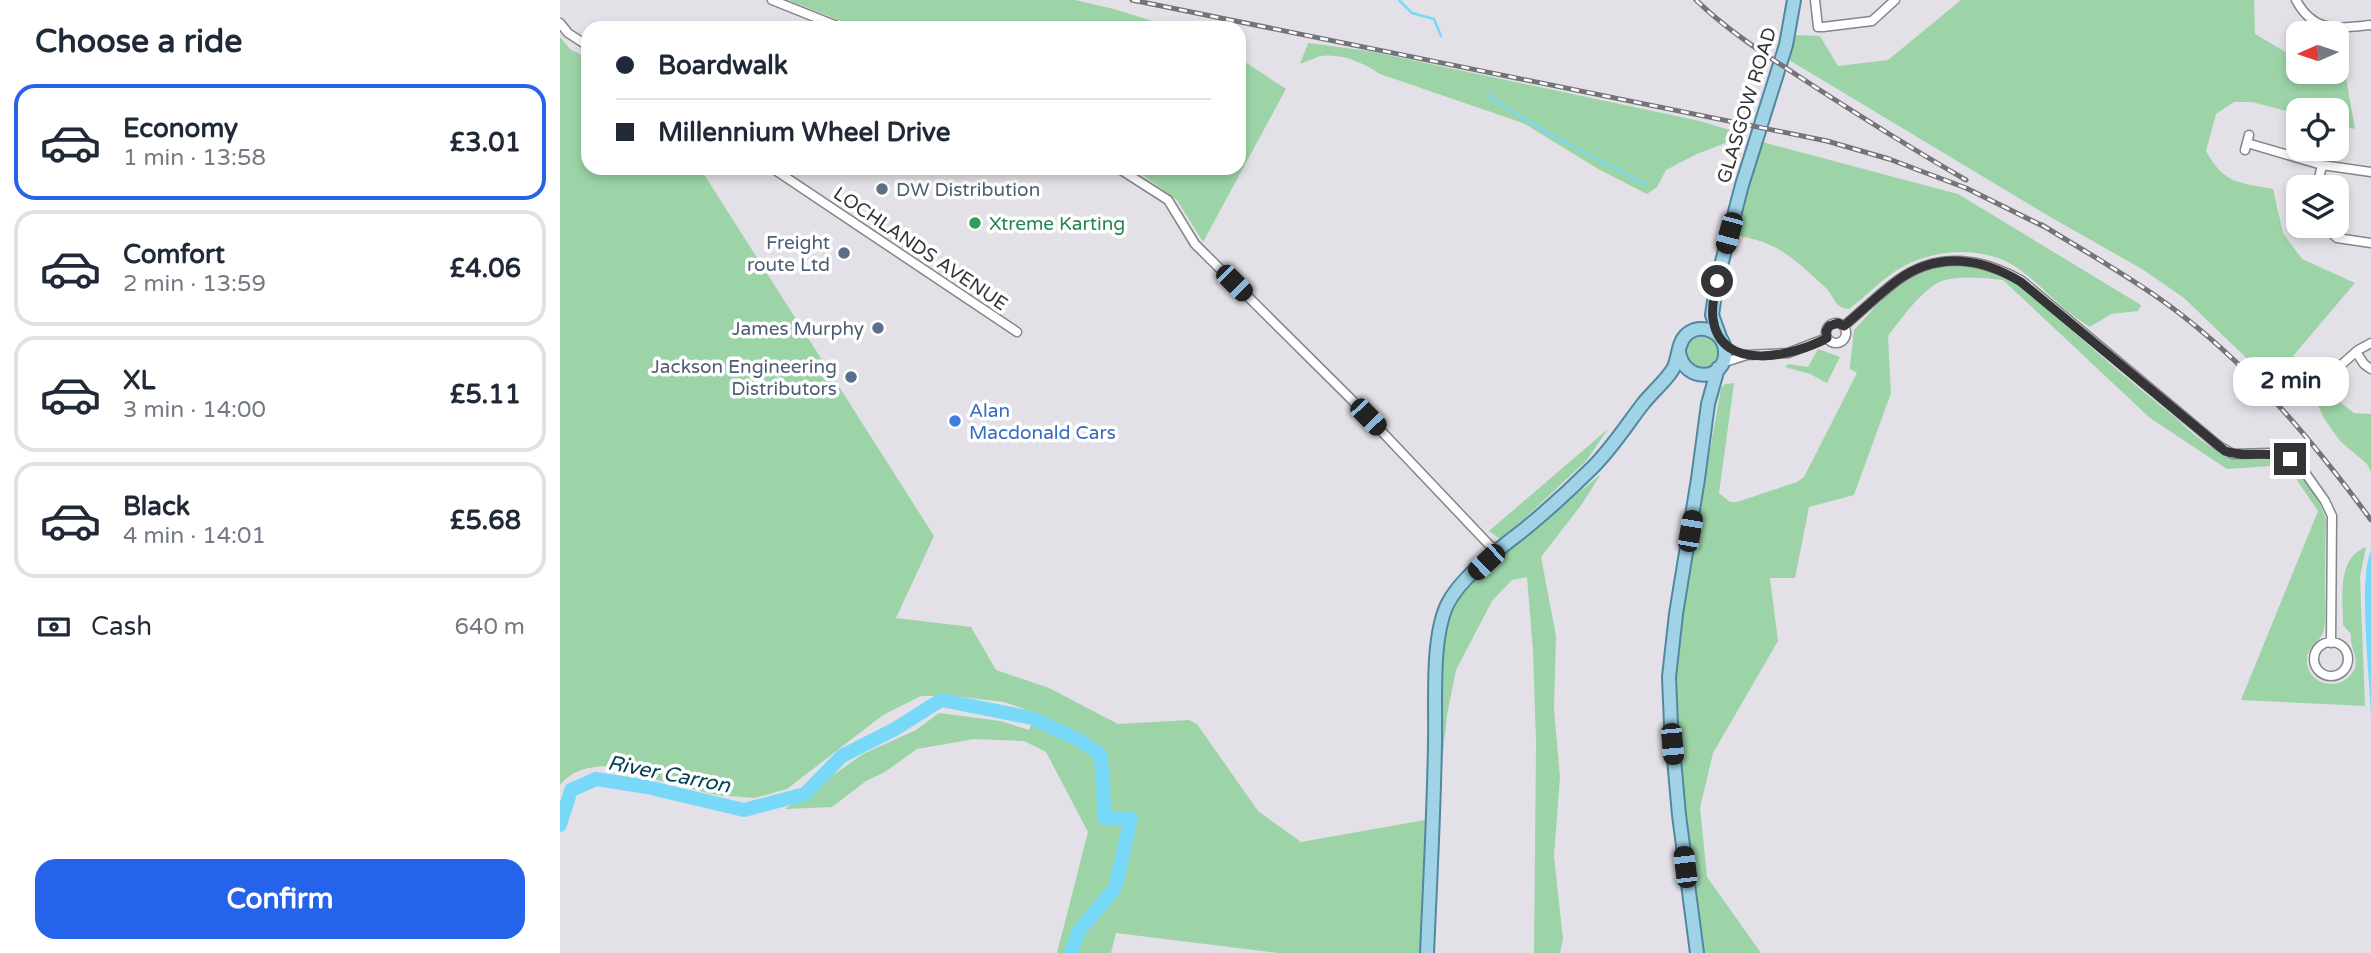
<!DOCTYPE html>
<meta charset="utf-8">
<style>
:root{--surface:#fff;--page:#f6f6f7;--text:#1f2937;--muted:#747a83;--line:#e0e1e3;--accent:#2563eb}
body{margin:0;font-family:"Varela Round",sans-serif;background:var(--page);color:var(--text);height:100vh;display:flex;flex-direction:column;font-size:26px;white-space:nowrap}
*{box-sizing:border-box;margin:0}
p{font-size:23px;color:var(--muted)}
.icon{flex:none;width:38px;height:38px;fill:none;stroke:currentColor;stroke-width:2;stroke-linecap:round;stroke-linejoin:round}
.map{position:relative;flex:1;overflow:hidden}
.panel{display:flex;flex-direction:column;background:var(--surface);width:560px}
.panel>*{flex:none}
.top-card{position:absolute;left:21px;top:21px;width:665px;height:154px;border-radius:21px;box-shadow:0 4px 10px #0003;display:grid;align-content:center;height:154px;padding:0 35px;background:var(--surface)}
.needle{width:46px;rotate:267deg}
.buttons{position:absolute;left:1726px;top:21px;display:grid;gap:14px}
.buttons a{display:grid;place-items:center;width:63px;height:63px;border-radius:14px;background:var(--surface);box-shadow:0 4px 10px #0003;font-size:35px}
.end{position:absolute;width:32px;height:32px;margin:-16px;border:9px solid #343436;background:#fff;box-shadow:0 0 0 4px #fff}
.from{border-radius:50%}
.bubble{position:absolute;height:49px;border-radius:21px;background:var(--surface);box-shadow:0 4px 10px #0003;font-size:23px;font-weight:700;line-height:49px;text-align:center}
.car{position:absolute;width:21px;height:42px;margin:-21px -10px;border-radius:9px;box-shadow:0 0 5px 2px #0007;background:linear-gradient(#222 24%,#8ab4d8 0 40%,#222 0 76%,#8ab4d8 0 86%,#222 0)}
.top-card b{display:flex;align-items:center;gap:24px;height:66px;font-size:26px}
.top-card b+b{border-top:2px solid var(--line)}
.top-card i{width:18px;height:18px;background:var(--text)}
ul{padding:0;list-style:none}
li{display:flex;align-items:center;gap:21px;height:116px;margin:0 14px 10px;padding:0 21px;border:4px solid var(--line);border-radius:21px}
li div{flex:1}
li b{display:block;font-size:26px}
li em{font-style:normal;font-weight:700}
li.active{border-color:var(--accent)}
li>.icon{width:63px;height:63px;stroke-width:1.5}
h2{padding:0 35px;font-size:32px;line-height:84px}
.pay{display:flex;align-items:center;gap:18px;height:77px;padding:0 35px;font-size:26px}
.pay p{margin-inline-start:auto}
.primary-button{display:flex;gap:14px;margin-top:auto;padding:14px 35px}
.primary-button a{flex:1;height:80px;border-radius:21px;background:var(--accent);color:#fff;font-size:28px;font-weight:700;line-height:80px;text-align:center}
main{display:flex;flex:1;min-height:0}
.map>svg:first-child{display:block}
.green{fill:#9cd4a7}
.water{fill:#78d8f8}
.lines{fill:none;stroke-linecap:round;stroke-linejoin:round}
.stream{stroke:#78d8f8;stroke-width:2.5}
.river{stroke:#78d8f8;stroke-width:14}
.street-casing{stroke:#858489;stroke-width:11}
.primary-casing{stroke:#52889f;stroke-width:16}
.street{stroke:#fff;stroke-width:8}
.primary{stroke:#a1d3e7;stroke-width:12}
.rail-casing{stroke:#747377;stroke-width:5}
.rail{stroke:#fff;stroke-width:2.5;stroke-dasharray:8;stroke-linecap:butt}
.route{stroke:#343436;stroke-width:9}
.service-dot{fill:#5c6f8a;stroke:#fff;stroke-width:2.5}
.leisure-dot{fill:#2e9e5b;stroke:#fff;stroke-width:2.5}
.shop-dot{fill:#3f7fe0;stroke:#fff;stroke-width:2.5}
.labels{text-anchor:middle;stroke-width:7;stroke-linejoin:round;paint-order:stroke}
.street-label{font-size:19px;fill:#343436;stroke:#fff}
.service-label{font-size:19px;fill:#4e5e75;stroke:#fff;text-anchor:end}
.leisure-label{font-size:19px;fill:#27864d;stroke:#fff;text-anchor:start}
.shop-label{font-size:19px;fill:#366cbe;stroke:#fff;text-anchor:start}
.water-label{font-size:21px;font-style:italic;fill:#064353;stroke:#fff}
</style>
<main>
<section class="panel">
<h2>Choose a ride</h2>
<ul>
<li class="active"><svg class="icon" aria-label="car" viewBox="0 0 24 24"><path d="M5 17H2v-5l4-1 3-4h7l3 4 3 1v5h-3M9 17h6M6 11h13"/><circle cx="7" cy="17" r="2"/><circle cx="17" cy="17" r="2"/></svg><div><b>Economy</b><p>1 min · 13:58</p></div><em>£3.01</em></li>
<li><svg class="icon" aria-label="car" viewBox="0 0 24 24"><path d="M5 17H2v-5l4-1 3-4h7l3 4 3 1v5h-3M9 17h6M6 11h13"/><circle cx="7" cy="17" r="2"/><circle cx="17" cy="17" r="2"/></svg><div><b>Comfort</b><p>2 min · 13:59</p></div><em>£4.06</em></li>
<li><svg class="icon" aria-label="car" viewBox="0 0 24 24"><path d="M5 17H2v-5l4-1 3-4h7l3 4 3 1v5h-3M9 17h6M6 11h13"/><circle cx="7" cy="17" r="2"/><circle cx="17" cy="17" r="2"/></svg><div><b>XL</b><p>3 min · 14:00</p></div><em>£5.11</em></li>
<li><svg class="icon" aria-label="car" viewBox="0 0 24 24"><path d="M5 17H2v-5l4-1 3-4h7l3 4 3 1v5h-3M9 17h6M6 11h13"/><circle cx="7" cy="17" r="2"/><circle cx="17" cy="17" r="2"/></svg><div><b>Black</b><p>4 min · 14:01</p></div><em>£5.68</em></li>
</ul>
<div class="pay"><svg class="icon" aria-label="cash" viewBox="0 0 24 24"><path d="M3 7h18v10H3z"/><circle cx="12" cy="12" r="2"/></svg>Cash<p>640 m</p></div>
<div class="primary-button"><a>Confirm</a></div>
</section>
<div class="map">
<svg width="1811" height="953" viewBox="0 0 1811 953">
<rect width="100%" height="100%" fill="#e3e1e7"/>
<path class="green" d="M228 0H515L554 9 615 28H298Z
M1401 0H1694L1695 34 1738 59V72L1785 73 1795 129 1776 124V110H1738V114L1692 102H1674L1656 114 1646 151C1665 185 1678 182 1713 189L1723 233 1742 259 1795 283 1733 356 1770 394 1794 413 1811 414V472L1807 464 1780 441 1763 417 1756 400 1745 393H1733L1727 397 1624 298 1582 269 1492 218 1229 60 1235 35 1260 36 1278 66 1328 60Z
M0 37 10 49 28 58V168H140L374 536 336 618 411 627 436 670 489 688 558 724 629 720 637 724 698 811 741 842 865 820 861 953H718L556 933 551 953H497L528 832 486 752 464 741 414 739 357 749 325 772 306 781 272 807 225 809 303 754 356 730 379 713 440 721 469 730 476 713 444 702 394 696H361L323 715 227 789 195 798 156 795 43 766C25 768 13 770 0 785Z
M748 43 809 51 1140 121 1186 135 1137 154 1106 170 1097 187 1087 194 1040 170 963 123 820 74C804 63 782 53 761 56 755 57 747 62 740 64Z
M679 58 726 89 643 242 617 200 573 168H679Z
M1202 142 1398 194 1581 305 1578 311 1551 314 1530 327C1503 312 1484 287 1459 269 1427 246 1378 248 1344 266 1323 277 1308 295 1289 309 1274 308 1275 297 1266 288 1247 271 1228 251 1203 242 1195 239 1185 237 1176 235Z
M1400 264 1433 271 1450 278C1503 321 1553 368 1606 410 1622 423 1638 440 1656 450 1679 462 1697 452 1719 458 1743 465 1760 499 1766 520 1765 546 1765 571 1765 597 1765 607 1766 619 1764 629 1762 642 1746 646 1747 661 1748 687 1783 692 1794 670 1800 657 1789 647 1791 634L1783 625C1783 600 1776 558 1806 547L1800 577 1805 706 1681 700 1758 511 1732 473 1711 466 1667 469 1590 418 1443 280C1424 278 1402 275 1382 281 1363 288 1341 319 1328 336L1331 393 1294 495 1249 507 1235 578H1210L1218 641 1153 753 1140 808 1147 877 1201 953H1144L1128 836 1119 752 1114 671 1117 636 1161 388 1165 384 1174 383 1159 493 1170 502H1177L1237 482 1244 477 1297 373 1290 369V366L1294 330 1317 305 1345 279 1381 265Z
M1125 352a17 17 0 1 1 34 0a17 17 0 1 1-34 0Z
M1258 349 1280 357 1267 383 1250 374 1225 367 1228 364 1248 367Z
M1048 429 1026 461 949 533 940 539 929 531Z
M1041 474 1022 504 981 557 996 636 994 709 1000 777 994 856 1003 939 1000 953H974L976 742 973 651 967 577 952 580 932 601 896 670 887 715 879 794 883 645C889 612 898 596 922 573Z"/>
<path class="water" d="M1811 551V715C1810 680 1798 578 1811 551Z"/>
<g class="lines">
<path class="stream" d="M839 0 852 13 874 19 881 36
M928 94 934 100 991 135 1086 185"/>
<path class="river" d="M0 825 11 790 36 779 87 787 184 810 245 794 282 756 335 729 381 700 472 718 519 740 540 754 543 777 544 818 571 819 555 888 518 932 511 953"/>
<g class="street-casing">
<path id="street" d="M212 0 282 28
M1255 0 1258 27H1263L1312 21 1335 0
M1736 0C1754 34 1778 28 1811 25
M0 23 8 33 28 46
M1687 143 1762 165 1811 172
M1685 150 1689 135
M212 168 457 332
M558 168 608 200 635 244 790 398 936 552
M1757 187 1762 165
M1764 226 1777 238 1811 243
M1266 333a10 10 0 1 1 20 0a10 10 0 1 1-20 0Z
M1284 326C1302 311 1319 294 1338 280 1378 251 1422 258 1462 281L1659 446 1673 454 1710 453 1730 459 1741 467 1765 501 1772 516 1771 643
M1796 352 1804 364 1811 369
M1162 363 1187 355 1228 353 1267 338
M1755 388 1798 350 1811 343
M1754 659a17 17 0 1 1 34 0a17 17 0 1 1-34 0Z"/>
</g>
<g class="primary-casing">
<path id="primary" d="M1160 337 1152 315 1157 281 1182 185 1226 45 1234 0
M867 953C870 883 874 812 875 742 876 703 871 640 887 605 901 576 941 548 966 528 989 509 1012 488 1033 467 1052 448 1066 426 1082 405 1091 393 1105 382 1113 369 1119 358 1117 344 1126 335 1140 322 1164 331 1165 351 1167 381 1124 384 1119 352
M1137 953 1119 815 1111 725 1109 677 1116 614 1138 479 1148 404 1158 368"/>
</g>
<use href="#street" class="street"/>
<use href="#primary" class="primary"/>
<g class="rail-casing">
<path id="rail" d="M572 0 1267 141 1329 159 1406 188 1489 229
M1136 0C1170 33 1212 59 1252 85 1303 118 1354 150 1406 180
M1482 225C1524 251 1567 275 1607 304 1688 363 1752 440 1811 520"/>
</g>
<use href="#rail" class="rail"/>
</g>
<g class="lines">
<path class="route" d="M1157 281C1155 293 1151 306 1153 319 1161 374 1234 356 1267 338L1266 331 1269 326 1278 323 1284 326C1302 311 1319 294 1338 280 1378 251 1422 258 1461 282L1665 451C1687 459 1709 449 1730 459"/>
</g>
<g class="service-dot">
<circle cx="322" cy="189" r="7"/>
<circle cx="284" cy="253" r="7"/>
<circle cx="318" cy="328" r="7"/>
<circle cx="291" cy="377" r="7"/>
</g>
<circle class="leisure-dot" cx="415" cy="223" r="7"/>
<circle class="shop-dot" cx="395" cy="421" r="7"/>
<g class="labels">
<g class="street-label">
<text transform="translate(1186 105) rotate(-73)" y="7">GLASGOW ROAD</text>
<text transform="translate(361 248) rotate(34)" y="7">LOCHLANDS AVENUE</text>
</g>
<g class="service-label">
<text x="336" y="196" text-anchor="start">DW Distribution</text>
<text x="270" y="249">Freight<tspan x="270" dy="22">route Ltd</tspan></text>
<text x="304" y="335">James Murphy</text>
<text x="277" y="373">Jackson Engineering<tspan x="277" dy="22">Distributors</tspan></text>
</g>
<g class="leisure-label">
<text x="429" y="230">Xtreme Karting</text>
</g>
<g class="shop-label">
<text x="409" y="417">Alan<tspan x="409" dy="22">Macdonald Cars</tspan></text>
</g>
<g class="water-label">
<text transform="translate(109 774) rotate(11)" y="7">River Carron</text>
</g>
</g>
</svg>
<div class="buttons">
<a><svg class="needle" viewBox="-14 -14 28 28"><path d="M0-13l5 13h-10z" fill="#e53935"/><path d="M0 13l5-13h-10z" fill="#747a83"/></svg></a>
<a><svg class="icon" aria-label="locate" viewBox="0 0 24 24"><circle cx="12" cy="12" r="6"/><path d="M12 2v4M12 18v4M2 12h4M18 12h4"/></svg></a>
<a><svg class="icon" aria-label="layers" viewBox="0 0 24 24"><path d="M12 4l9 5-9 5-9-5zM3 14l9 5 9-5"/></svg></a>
</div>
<i class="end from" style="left:1157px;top:281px"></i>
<i class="end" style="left:1730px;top:459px"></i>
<div class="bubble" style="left:1673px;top:357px;width:116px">2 min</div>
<i class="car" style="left:1169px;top:233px;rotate:195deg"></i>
<i class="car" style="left:674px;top:283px;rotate:135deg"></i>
<i class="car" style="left:808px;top:417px;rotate:136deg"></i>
<i class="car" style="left:1130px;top:531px;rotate:10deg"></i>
<i class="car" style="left:926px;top:562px;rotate:227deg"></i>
<i class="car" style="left:1112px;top:744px;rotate:175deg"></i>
<i class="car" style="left:1125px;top:867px;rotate:353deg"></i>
<div class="top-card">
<b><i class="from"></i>Boardwalk</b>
<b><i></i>Millennium Wheel Drive</b>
</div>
</div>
</main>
